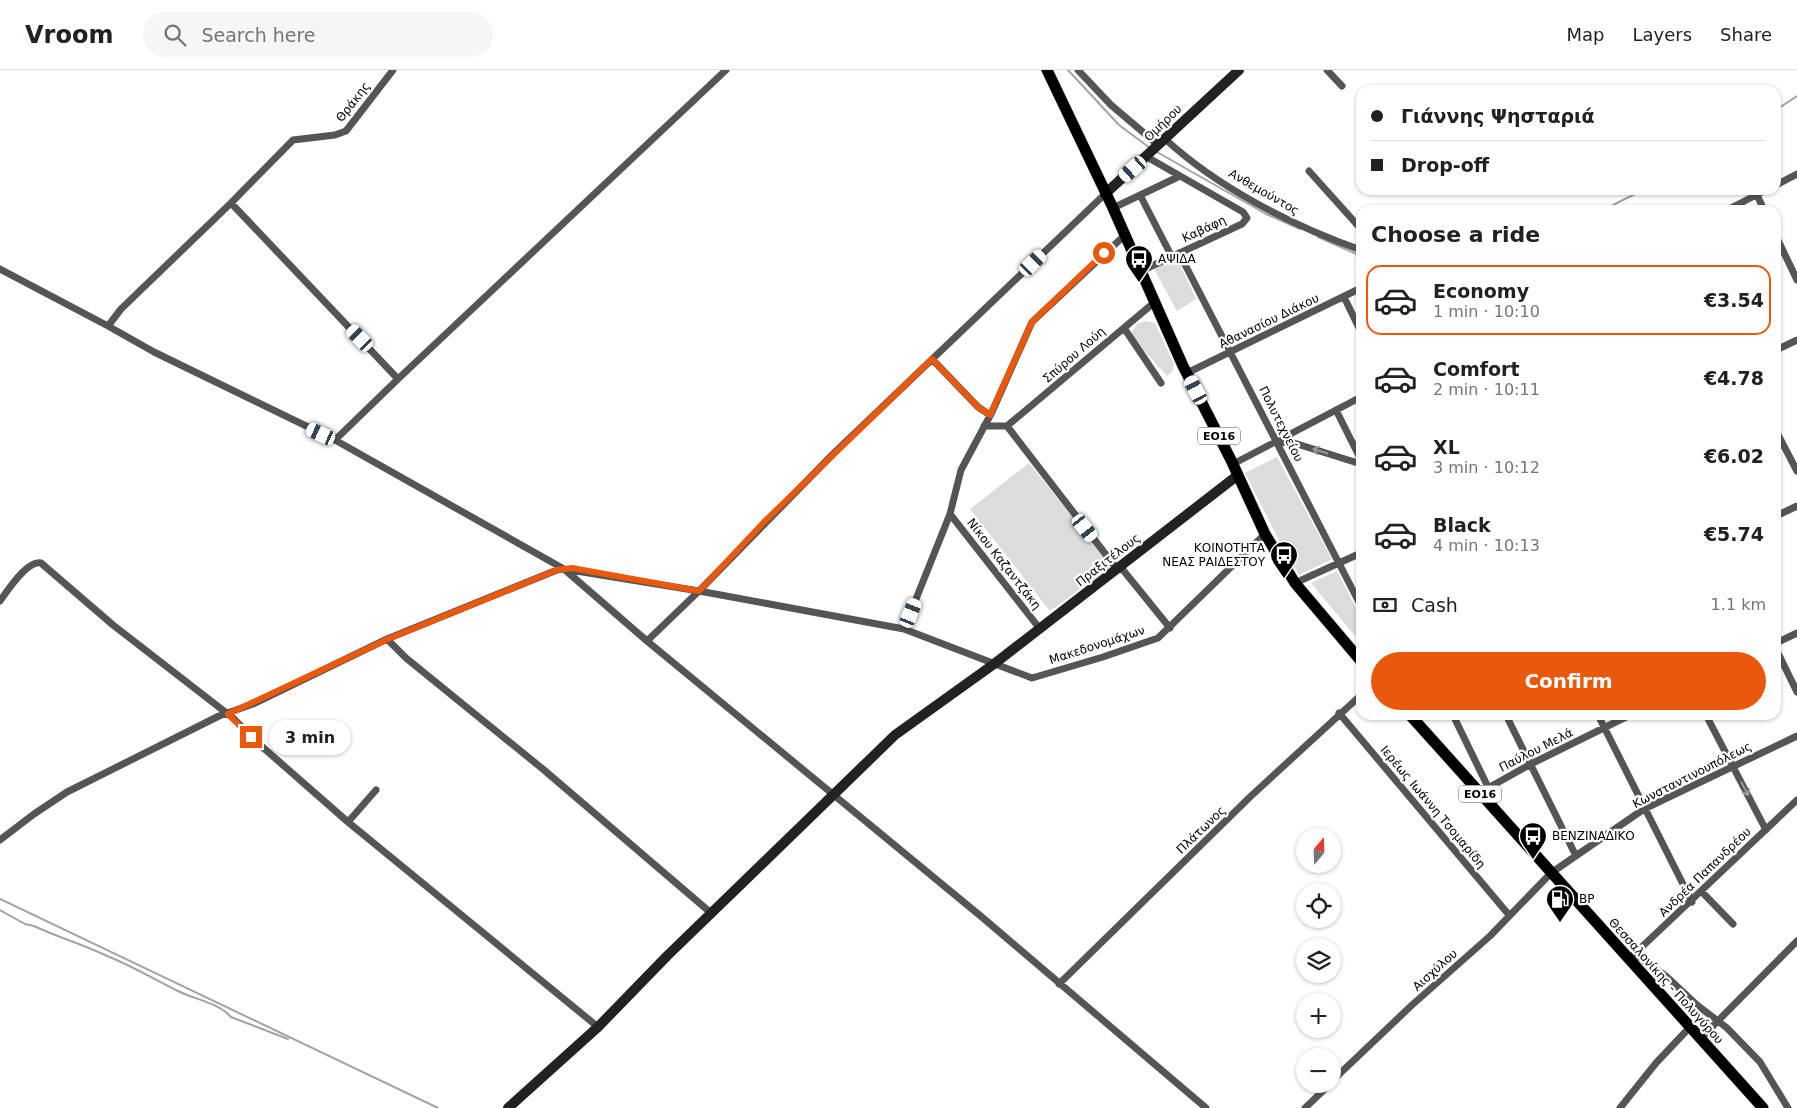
<!DOCTYPE html>
<meta charset="utf-8">
<style>
:root{--surface:#fff;--page:#f6f6f6;--text:#202124;--muted:#757577;--line:#e0e0e0;--accent:#ea580c}
body{margin:0;font-family:"DejaVu Sans",sans-serif;background:var(--page);color:var(--text);height:100vh;display:flex;flex-direction:column;font-size:19px;white-space:nowrap}
*{box-sizing:border-box;margin:0}
p{font-size:16px;color:var(--muted)}
.icon{flex:none;width:28px;height:28px;fill:none;stroke:currentColor;stroke-width:2;stroke-linecap:round;stroke-linejoin:round}
.map{position:relative;flex:1;overflow:hidden}
.panel{position:absolute;left:1356px;top:135px;width:425px;height:515px;display:flex;flex-direction:column;background:var(--surface);border-radius:15px;box-shadow:0 1px 4px #0004}
.panel>*{flex:none}
.top-card{position:absolute;left:1356px;top:15px;width:425px;height:110px;border-radius:15px;box-shadow:0 1px 4px #0004;display:grid;align-content:center;height:110px;padding:0 15px;background:var(--surface)}
.needle{width:32px;rotate:19deg}
.buttons{position:absolute;left:1296px;top:758px;display:grid;gap:10px}
.buttons a{display:grid;place-items:center;width:45px;height:45px;border-radius:50%;background:var(--surface);box-shadow:0 1px 4px #0004;font-size:25px}
.end{position:absolute;width:22px;height:22px;margin:-11px;border:6px solid #ea580c;background:#fff;box-shadow:0 0 0 2px #fff}
.from{border-radius:50%}
.bubble{position:absolute;height:35px;border-radius:18px;background:var(--surface);box-shadow:0 1px 4px #0004;font-size:16px;font-weight:600;line-height:35px;text-align:center}
.car{position:absolute;width:15px;height:30px;margin:-15px -8px;border-radius:6px;box-shadow:0 0 4px 1px #0007;background:linear-gradient(#fff 24%,#345 0 40%,#fff 0 76%,#345 0 86%,#fff 0)}
.top-card b{display:flex;align-items:center;gap:18px;height:48px;font-size:19px}
.top-card b+b{border-top:1px solid var(--line)}
.top-card i{width:12px;height:12px;background:var(--text)}
ul{padding:0;list-style:none}
li{display:flex;align-items:center;gap:15px;height:70px;margin:0 10px 8px;padding:0 5px;border:2px solid transparent;border-radius:15px}
li div{flex:1}
li b{display:block;font-size:19px}
li em{font-style:normal;font-weight:600}
li.current{border-color:var(--accent)}
li>.icon{width:45px;height:45px;stroke-width:1.5}
h2{padding:0 15px;font-size:22px;line-height:60px}
.pay{display:flex;align-items:center;gap:12px;height:55px;padding:0 15px;font-size:19px}
.pay p{margin-inline-start:auto}
.cta{display:flex;gap:10px;margin-top:auto;padding:10px 15px}
.cta a{flex:1;height:58px;border-radius:30px;background:var(--accent);color:#fff;font-size:20px;font-weight:600;line-height:58px;text-align:center}
header{display:flex;align-items:center;gap:30px;box-sizing:border-box;height:70px;padding:0 25px;background:var(--surface);border-bottom:1px solid var(--line)}
header strong{font-size:24px}
nav{display:flex;gap:28px;margin-inline-start:auto;font-size:18px}
.search{width:350px;height:45px;background:var(--page);display:flex;align-items:center;gap:12px;box-sizing:border-box;padding:0 18px;border-radius:28px;color:var(--muted);font-size:19px}
.map>svg:first-child{display:block}
.green{fill:#dcdcdc}
.lines{fill:none;stroke-linecap:round;stroke-linejoin:round}
.stream{stroke:#a3a3a3;stroke-width:2}
.primary-casing{stroke:#dbdbdb;stroke-width:12}
.street{stroke:#555;stroke-width:7}
.secondary{stroke:#222;stroke-width:10}
.primary{stroke:#000;stroke-width:11}
.oneway{stroke:#999}
.route{stroke:#ea580c;stroke-width:6}
.labels{text-anchor:middle;stroke-width:4.5;stroke-linejoin:round;paint-order:stroke}
.shield{fill:#fff;stroke:#4c4c4c;stroke-width:1}
.shield-label{font-size:11px;font-weight:bold;fill:#000}
.street-label{font-size:12px;fill:#000;stroke:#fff}
.poi-label{font-size:12px;fill:#000;stroke:#fff;text-anchor:start}
</style>
<header>
<strong>Vroom</strong>
<div class="search"><svg class="icon" aria-label="search" viewBox="0 0 24 24"><circle cx="10" cy="10" r="6"/><path d="M15 15l6 6"/></svg>Search here</div>
<nav><a>Map</a><a>Layers</a><a>Share</a></nav>
</header>
<div class="map">
<svg width="1797" height="1038" viewBox="0 0 1797 1038">
<rect width="100%" height="100%" fill="#fff"/>
<path class="green" d="M1176 186 1196 229 1177 241 1154 199Z
M1145 251 1155 253 1174 294 1173 301 1167 306 1130 265 1137 254Z
M1277 387 1332 489 1299 505 1286 484 1245 403Z
M1029 393 1112 496 1050 541 970 439Z
M1337 501 1361 548V573L1311 513Z"/>
<g class="lines">
<path class="stream" d="M1068 0 1119 55 1150 78
M1776 40 1797 26
M1157 82 1266 144 1300 159
M1609 140 1613 135 1643 120
M1318 167 1361 186
M0 829 438 1038
M0 840 25 854 34 856C57 867 82 874 105 885 130 895 154 909 178 921 196 930 217 932 231 947L288 969"/>
<g class="primary-casing">
<path id="primary" d="M1047 0 1113 138 1183 296 1231 390 1265 464 1295 513 1361 591
M1410 645 1763 1038"/>
</g>
<path class="street" d="M1078 0 1111 35 1157 74
M1327 0 1342 16
M1164 68C1218 118 1293 156 1361 180
M1309 101 1361 159
M1776 115 1797 104
M1140 125 1172 187
M1757 125 1764 140
M231 133 398 309 726 0
M1113 138 1180 106
M1727 140 1766 120
M1776 166 1797 210
M1179 183 1361 536
M0 199 108 256 121 239 231 133 293 70 335 65 346 61 393 0
M1141 201 1242 154 1247 148 1243 142 1147 87
M1344 227 1361 262
M108 256 154 282 335 370
M1124 258 1161 313
M1776 280 1797 270
M932 289 978 337 990 345
M1187 303 1361 218
M398 309 335 370 564 499 699 521 833 384 1105 124
M1336 340 1361 390
M984 356H1007L1117 499 1123 500 1170 558
M1007 356 1156 231
M1776 361 1797 401
M1278 371 1294 373 1361 394
M1233 394 1361 327
M950 444 1040 559
M1776 446 1797 436
M1295 513 1361 483
M0 531C8 520 27 490 41 493L113 555 233 648 259 674 348 752 598 957
M904 559 950 444 961 400 992 342 1032 252 1125 165
M387 569 406 588 544 700 711 843
M1776 573 1797 563
M1776 579 1797 622
M1339 643 1509 845
M1453 645 1488 717
M1506 645 1576 786
M1598 645 1692 832
M1706 645 1766 760
M1479 723 1529 695 1630 645
M348 752 376 720
M0 770 34 744 67 722 219 646 253 634 387 569 557 500 564 499 647 571
M1702 822 1733 854
M1635 884 1666 906 1697 935 1727 958 1760 992 1788 1038
M1628 890 1797 730
M1059 914 1251 726 1361 625
M1700 969 1797 871
M1332 1011 1412 935 1490 866 1551 803 1644 739 1797 666
M1206 1038 983 848 647 571 699 521 904 559 1032 608 1103 587 1158 568 1265 464
M1305 1038 1330 1014
M1620 1038 1656 993 1690 957"/>
<path class="secondary" d="M1105 124 1239 0
M508 1038 598 957 667 886 895 665 994 594 1238 405"/>
<use href="#primary" class="primary"/>
</g>
<defs><path id="oneway-shaft" d="M-6 0H5M1.5-3L5.5 0L1.5 3" fill="none" stroke-width="1.6" stroke-linecap="round" stroke-linejoin="round" transform="scale(1.25)"/></defs>
<g class="oneway">
<use href="#oneway-shaft" transform="translate(1320 381) rotate(-163)"/>
<use href="#oneway-shaft" transform="translate(1745 719) rotate(62)"/>
</g>
<g class="lines">
<path class="route" d="M251 667 228 644 388 569 557 500 572 498 699 521 764 452 932 289 978 337 990 345 1032 252 1104 183"/>
</g>
<defs>
<g id="bus-pin" transform="scale(1.4375)"><path d="M0 17L-7.5 6A9.5 9.5 0 1 1 7.5 6Z" fill="#000" stroke="#fff"/><path d="M-5-6H5V4H4V6H2V4H-2V6H-4V4H-5ZM-3.5-4V0h7V-4ZM-3.5 1.2v1.5H-2V1.2ZM2 1.2v1.5H3.5V1.2Z" fill="#fff"/></g>
<g id="fuel-pin" transform="scale(1.4375)"><path d="M0 17L-7.5 6A9.5 9.5 0 1 1 7.5 6Z" fill="#000" stroke="#fff"/><path d="M-5.5-6h7V0h2V4h1.3V-2.5L3-4.5l.8-.8L6-3V5H2.5V1h-1V6h-7ZM-4.2-4.7v3.2H.2V-4.7Z" fill="#fff"/></g>
</defs>
<g fill-rule="evenodd">
<use href="#bus-pin" x="1139" y="189"/>
<use href="#bus-pin" x="1284" y="485"/>
<use href="#bus-pin" x="1533" y="766"/>
<use href="#fuel-pin" x="1560" y="829"/>
</g>
<g class="labels">
<g class="shield">
<rect x="1198" y="357.5" width="42" height="17" rx="4"/>
<rect x="1459" y="715.5" width="42" height="17" rx="4"/>
</g>
<g class="shield-label">
<text x="1219" y="370">ΕΟ16</text>
<text x="1480" y="728">ΕΟ16</text>
</g>
<g class="street-label">
<text transform="translate(353 32) rotate(-52)" y="4">Θράκης</text>
<text transform="translate(1163 53) rotate(-44)" y="4">Ομήρου</text>
<text transform="translate(1264 122) rotate(30)" y="4">Ανθεμούντος</text>
<text transform="translate(1204 159) rotate(-25)" y="4">Καβάφη</text>
<text transform="translate(1269 251) rotate(-26)" y="4">Αθανασίου Διάκου</text>
<text transform="translate(1074 285) rotate(-41)" y="4">Σπύρου Λούη</text>
<text transform="translate(1281 354) rotate(63)" y="4">Πολυτεχνείου</text>
<text transform="translate(1108 490) rotate(-38)" y="4">Πραξιτέλους</text>
<text transform="translate(1004 494) rotate(52)" y="4">Νίκου Καζαντζάκη</text>
<text transform="translate(1097 575) rotate(-18)" y="4">Μακεδονομάχων</text>
<text transform="translate(1536 680) rotate(-27)" y="4">Παύλου Μελά</text>
<text transform="translate(1692 705) rotate(-27)" y="4">Κωνσταντινουπόλεως</text>
<text transform="translate(1433 737) rotate(50)" y="4">Ιερέως Ιωάννη Τσομαρίδη</text>
<text transform="translate(1201 760) rotate(-44)" y="4">Πλάτωνος</text>
<text transform="translate(1705 802) rotate(-44)" y="4">Ανδρέα Παπανδρέου</text>
<text transform="translate(1435 900) rotate(-42)" y="4">Αισχύλου</text>
<text transform="translate(1666 911) rotate(48)" y="4">Θεσσαλονίκης - Πολυγύρου</text>
</g>
<g class="poi-label">
<text x="1158" y="193">ΑΨΙΔΑ</text>
<text x="1265" y="482" text-anchor="end">ΚΟΙΝΟΤΗΤΑ<tspan x="1265" dy="14">ΝΕΑΣ ΡΑΙΔΕΣΤΟΥ</tspan></text>
<text x="1552" y="770">ΒΕΝΖΙΝΑΔΙΚΟ</text>
<text x="1579" y="833">BP</text>
</g>
</g>
</svg>
<div class="buttons">
<a><svg class="needle" viewBox="-14 -14 28 28"><path d="M0-13l5 13h-10z" fill="#e53935"/><path d="M0 13l5-13h-10z" fill="#757577"/></svg></a>
<a><svg class="icon" aria-label="locate" viewBox="0 0 24 24"><circle cx="12" cy="12" r="6"/><path d="M12 2v4M12 18v4M2 12h4M18 12h4"/></svg></a>
<a><svg class="icon" aria-label="layers" viewBox="0 0 24 24"><path d="M12 4l9 5-9 5-9-5zM3 14l9 5 9-5"/></svg></a>
<a>+</a>
<a>−</a>
</div>
<i class="end from" style="left:1104px;top:183px"></i>
<i class="end" style="left:251px;top:667px"></i>
<div class="bubble" style="left:269px;top:650px;width:82px">3 min</div>
<i class="car" style="left:1133px;top:99px;rotate:229deg"></i>
<i class="car" style="left:1033px;top:193px;rotate:46deg"></i>
<i class="car" style="left:360px;top:268px;rotate:316deg"></i>
<i class="car" style="left:1196px;top:320px;rotate:332deg"></i>
<i class="car" style="left:321px;top:364px;rotate:295deg"></i>
<i class="car" style="left:1085px;top:458px;rotate:141deg"></i>
<i class="car" style="left:911px;top:543px;rotate:22deg"></i>
<div class="top-card">
<b><i class="from"></i>Γιάννης Ψησταριά</b>
<b><i></i>Drop-off</b>
</div>
<section class="panel">
<h2>Choose a ride</h2>
<ul>
<li class="current"><svg class="icon" aria-label="car" viewBox="0 0 24 24"><path d="M5 17H2v-5l4-1 3-4h7l3 4 3 1v5h-3M9 17h6M6 11h13"/><circle cx="7" cy="17" r="2"/><circle cx="17" cy="17" r="2"/></svg><div><b>Economy</b><p>1 min · 10:10</p></div><em>€3.54</em></li>
<li><svg class="icon" aria-label="car" viewBox="0 0 24 24"><path d="M5 17H2v-5l4-1 3-4h7l3 4 3 1v5h-3M9 17h6M6 11h13"/><circle cx="7" cy="17" r="2"/><circle cx="17" cy="17" r="2"/></svg><div><b>Comfort</b><p>2 min · 10:11</p></div><em>€4.78</em></li>
<li><svg class="icon" aria-label="car" viewBox="0 0 24 24"><path d="M5 17H2v-5l4-1 3-4h7l3 4 3 1v5h-3M9 17h6M6 11h13"/><circle cx="7" cy="17" r="2"/><circle cx="17" cy="17" r="2"/></svg><div><b>XL</b><p>3 min · 10:12</p></div><em>€6.02</em></li>
<li><svg class="icon" aria-label="car" viewBox="0 0 24 24"><path d="M5 17H2v-5l4-1 3-4h7l3 4 3 1v5h-3M9 17h6M6 11h13"/><circle cx="7" cy="17" r="2"/><circle cx="17" cy="17" r="2"/></svg><div><b>Black</b><p>4 min · 10:13</p></div><em>€5.74</em></li>
</ul>
<div class="pay"><svg class="icon" aria-label="cash" viewBox="0 0 24 24"><path d="M3 7h18v10H3z"/><circle cx="12" cy="12" r="2"/></svg>Cash<p>1.1 km</p></div>
<div class="cta"><a>Confirm</a></div>
</section>
</div>
